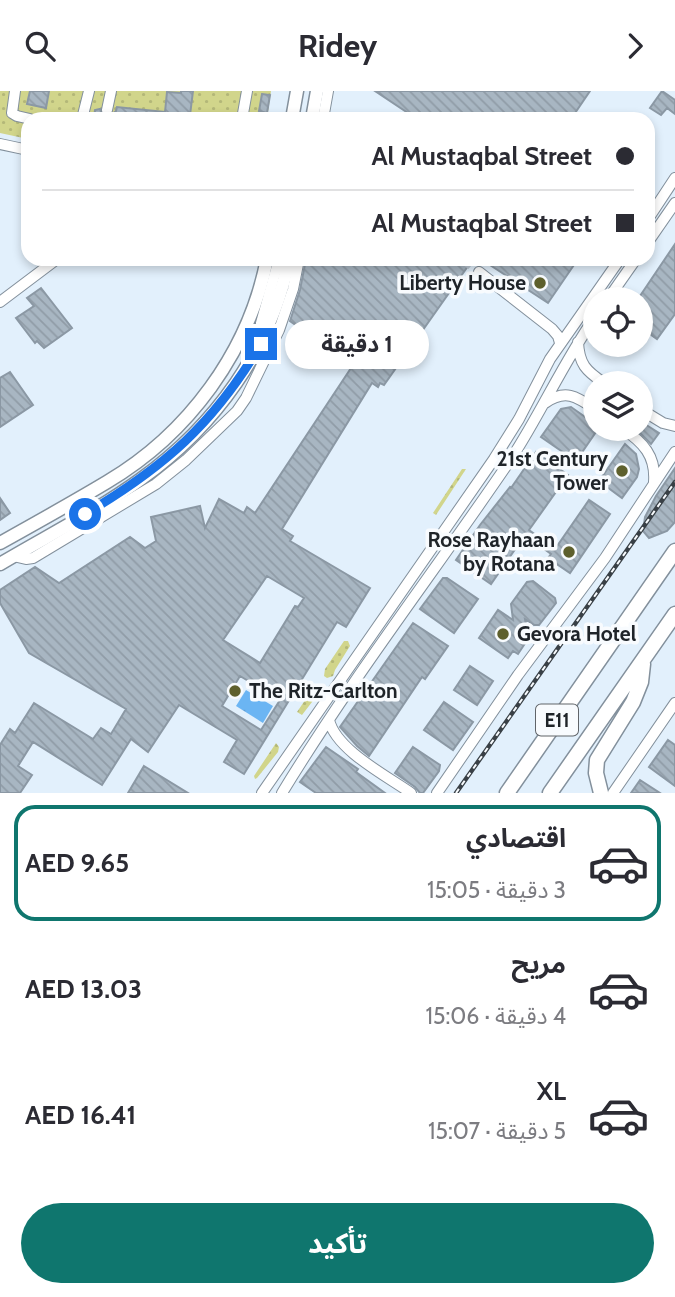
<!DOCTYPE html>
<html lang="ar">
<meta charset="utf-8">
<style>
:root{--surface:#fff;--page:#f7f7f7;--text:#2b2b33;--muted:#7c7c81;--line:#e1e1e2;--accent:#0f766e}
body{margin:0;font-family:Cabin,"Noto Sans Arabic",sans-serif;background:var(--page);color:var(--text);direction:rtl;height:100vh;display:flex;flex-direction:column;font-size:26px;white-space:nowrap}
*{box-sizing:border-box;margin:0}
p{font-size:23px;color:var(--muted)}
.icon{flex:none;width:38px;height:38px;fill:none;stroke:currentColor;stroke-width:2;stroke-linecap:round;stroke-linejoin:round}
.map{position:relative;height:702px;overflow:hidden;direction:ltr}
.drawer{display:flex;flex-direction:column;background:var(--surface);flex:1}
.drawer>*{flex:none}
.guide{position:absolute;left:21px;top:21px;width:634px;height:154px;border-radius:21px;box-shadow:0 4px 10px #0003;direction:rtl;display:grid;align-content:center;height:154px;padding:0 21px;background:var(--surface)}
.buttons{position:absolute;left:583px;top:196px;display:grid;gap:14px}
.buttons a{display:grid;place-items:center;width:70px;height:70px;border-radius:50%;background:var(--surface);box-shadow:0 4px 10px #0003;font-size:35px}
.end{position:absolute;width:32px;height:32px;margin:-16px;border:9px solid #1a73e8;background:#fff;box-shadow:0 0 0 4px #fff}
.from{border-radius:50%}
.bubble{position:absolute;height:49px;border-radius:24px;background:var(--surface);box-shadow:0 4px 10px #0003;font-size:23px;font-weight:700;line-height:49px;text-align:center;direction:rtl}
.guide b{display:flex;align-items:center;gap:24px;height:66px;font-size:26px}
.guide b+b{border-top:2px solid var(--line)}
.guide i{width:18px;height:18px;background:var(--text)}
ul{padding:12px 0 0;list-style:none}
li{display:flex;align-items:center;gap:21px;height:116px;margin:0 14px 10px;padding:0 7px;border:4px solid transparent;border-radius:21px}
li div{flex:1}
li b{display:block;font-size:26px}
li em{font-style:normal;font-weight:700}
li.active{border-color:var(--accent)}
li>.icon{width:63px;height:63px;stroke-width:1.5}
.primary-button{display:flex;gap:14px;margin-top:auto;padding:14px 21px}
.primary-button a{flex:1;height:80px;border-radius:42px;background:var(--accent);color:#fff;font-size:28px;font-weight:700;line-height:80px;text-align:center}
header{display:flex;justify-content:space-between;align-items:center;height:91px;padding:0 21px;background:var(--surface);font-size:32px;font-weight:700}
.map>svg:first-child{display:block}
.garden{fill:url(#garden-dots)}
.water{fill:url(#water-ripples)}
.building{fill:url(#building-back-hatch);stroke:#8b98a4;stroke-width:2;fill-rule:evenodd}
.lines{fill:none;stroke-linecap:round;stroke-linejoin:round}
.minor-tunnel{stroke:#bbc7d2;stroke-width:10;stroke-dasharray:10 5;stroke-linecap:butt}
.minor-casing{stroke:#83909c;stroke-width:12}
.major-casing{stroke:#83909c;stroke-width:15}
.highway-casing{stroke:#83909c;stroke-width:17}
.minor{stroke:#fff;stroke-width:10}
.major{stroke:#fff;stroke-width:12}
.highway{stroke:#fff;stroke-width:14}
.rail-casing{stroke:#394046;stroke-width:4.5}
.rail{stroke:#f8fbfe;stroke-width:2;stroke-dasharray:5;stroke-linecap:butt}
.route{stroke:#1a73e8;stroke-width:9}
.poi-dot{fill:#5e602d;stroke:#f8fbfe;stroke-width:2.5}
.labels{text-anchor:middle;stroke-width:7;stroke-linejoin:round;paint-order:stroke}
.shield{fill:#f8fbfe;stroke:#606469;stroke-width:2}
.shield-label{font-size:19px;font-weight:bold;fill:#1f2429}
.poi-label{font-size:21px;font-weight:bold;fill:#1f2429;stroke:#f8fbfe;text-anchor:end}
</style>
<header><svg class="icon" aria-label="forward" viewBox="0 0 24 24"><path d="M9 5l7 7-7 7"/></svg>Ridey<svg class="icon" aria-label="search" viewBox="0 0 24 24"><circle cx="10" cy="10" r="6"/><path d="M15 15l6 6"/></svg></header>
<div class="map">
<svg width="675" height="702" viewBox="0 0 675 702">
<defs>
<pattern id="garden-dots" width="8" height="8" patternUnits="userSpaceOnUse" patternTransform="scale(1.75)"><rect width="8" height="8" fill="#d1d58b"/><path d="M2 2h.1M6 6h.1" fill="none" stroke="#b3b778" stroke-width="1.8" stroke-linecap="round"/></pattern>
<pattern id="water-ripples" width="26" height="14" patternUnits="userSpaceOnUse" patternTransform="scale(1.75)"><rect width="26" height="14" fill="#6bb5f3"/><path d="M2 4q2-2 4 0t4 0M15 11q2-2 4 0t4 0" fill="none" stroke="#5793c5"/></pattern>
<pattern id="building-back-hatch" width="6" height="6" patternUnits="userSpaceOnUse" patternTransform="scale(1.75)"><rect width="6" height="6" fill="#a8b6c2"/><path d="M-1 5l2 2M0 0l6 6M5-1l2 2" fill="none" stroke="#909ca7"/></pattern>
</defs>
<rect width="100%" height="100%" fill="#e2f0fc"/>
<path class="garden" d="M0 0H271L267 28H28V48L0 42Z
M462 378H466L436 424 433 422Z
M344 550H348L350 555 335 579 333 585 327 587 324 585 325 578Z
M316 593 320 594 322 598 302 624 297 621Z
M276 652 279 656 278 661 257 687 255 688 254 685Z"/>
<path class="water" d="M246 599 273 615 263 632 236 615Z"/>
<path class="building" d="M30 0H49L46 17 27 13Z
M181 0H193L190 24 181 22 180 28H136L120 25 119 28 94 27 95 19 100 18 102 24 109 26 116 20 117 16 165 21 167 1 181 2Z
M375 0H590L571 28H417Z
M662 0 675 9V23L667 17 661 24 650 17Z
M262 3 270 4 267 22 259 20Z
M675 153V223L657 248 640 236V208H638Z
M306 168H473L384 294 380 292 378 296 372 292 282 438 293 445 290 450 370 497 346 536 337 531 244 683 224 671 237 649 179 614 148 661 131 648 102 694 33 651 18 675 32 684 20 702H0V654L10 638 15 642 34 612 93 648 101 637 111 643 126 618 29 562 0 512V499L35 476 59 492 130 446 145 457 156 450 151 426 200 415 205 437 219 408 244 422 247 416 255 422 353 274 290 230 300 199ZM267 485 304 507 298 516 295 515 260 572 223 549ZM240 585 280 609 261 639 222 615Z
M490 168H543L546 170 548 168H578L548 212 487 172Z
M41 197 72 237 44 257 37 250 35 252 16 227 34 215 27 207Z
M10 281 33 314 0 336V287Z
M571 316 595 333V338H598L576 370 541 346 561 318Z
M640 330 659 342 651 353 636 338H640Z
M625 353 636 363 639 378 637 386 622 407 599 390Z
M536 361 568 384 529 439 555 458 589 409 610 423 570 482 548 467 551 463 525 444 491 493 456 469 480 434 510 396 511 397Z
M675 377V431L667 440 649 447 643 440 645 426 656 405Z
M0 407 10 422 0 429Z
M443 487H447L478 508 454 542 420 518Z
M533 490 555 507 556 512 539 534H534L525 528 527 540 522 547 526 551 518 563 513 560 508 567 479 547 498 519 513 529 511 513 527 491Z
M413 532 448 555 425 588 422 586 369 665 357 655 340 636Z
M470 575 493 590 477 614 454 599Z
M444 611 473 631 453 659 424 639Z
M668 649 675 654V695L649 676Z
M326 656 358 678 356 681 385 702H316L300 691Z
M413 656 440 674 439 680 423 702H420L415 696 395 682Z
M144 675 188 702H128Z
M640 689 660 702H631Z"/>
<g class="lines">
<path class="minor-tunnel" d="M464 168 479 181"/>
<g class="minor-casing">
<path id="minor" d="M15 0 12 22 17 25 30 28
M107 19 111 0
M82 28 89 0
M242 28 247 0
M323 28 328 0
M0 53 28 59
M648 128 675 87
M648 151 675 112
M479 181 552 238 558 245 560 252
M608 208 636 168
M0 211 57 168
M260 249 261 232 279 168
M578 251C579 273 586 280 604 292
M545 312C565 298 576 305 595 318
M640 318 663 332 675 335
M623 338C643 351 656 365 654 391
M13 465 26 468 33 467 156 393 186 369 237 320 246 307 279 239 293 198 299 168
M329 629C336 659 387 685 411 702
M262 702 494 368 519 328 550 268 620 168
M282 702C352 587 435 480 511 368 541 322 563 272 595 226
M437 702 518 584 605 467 675 361
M613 702 675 612"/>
</g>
<g class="major-casing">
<path id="major" d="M292 28 297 0
M312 28 317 0
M0 452C36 432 72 412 107 391 188 343 249 261 267 168
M0 473C47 445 97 420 141 388 215 335 271 258 289 168"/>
</g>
<g class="highway-casing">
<path id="highway" d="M507 702 675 460
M550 702 675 523
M601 702 596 682 597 669 633 611 641 591 643 573"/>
</g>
<use href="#minor" class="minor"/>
<use href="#major" class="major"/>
<use href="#highway" class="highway"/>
<g class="rail-casing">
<path id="rail" d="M456 702 675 391"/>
</g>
<use href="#rail" class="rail"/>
</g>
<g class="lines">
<path class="route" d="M85 423C163 377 214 333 261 253"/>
</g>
<g class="poi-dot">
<circle cx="540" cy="192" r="7"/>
<circle cx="622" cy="380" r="7"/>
<circle cx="569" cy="461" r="7"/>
<circle cx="503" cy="543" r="7"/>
<circle cx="235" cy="600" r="7"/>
</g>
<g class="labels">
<rect class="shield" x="536" y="613.5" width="42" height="31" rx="5"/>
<g class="shield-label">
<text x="557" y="636">E11</text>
</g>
<g class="poi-label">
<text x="526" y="199">Liberty House</text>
<text x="608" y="375">21st Century<tspan x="608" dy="24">Tower</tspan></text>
<text x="555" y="456">Rose Rayhaan<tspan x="555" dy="24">by Rotana</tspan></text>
<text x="517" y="550" text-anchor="start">Gevora Hotel</text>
<text x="249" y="607" text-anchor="start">The Ritz-Carlton</text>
</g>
</g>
</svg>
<div class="buttons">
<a><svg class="icon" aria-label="locate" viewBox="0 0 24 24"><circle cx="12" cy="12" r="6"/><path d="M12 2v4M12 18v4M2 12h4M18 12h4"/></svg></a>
<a><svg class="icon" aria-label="layers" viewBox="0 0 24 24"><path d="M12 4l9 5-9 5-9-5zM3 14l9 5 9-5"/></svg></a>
</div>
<i class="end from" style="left:85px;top:423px"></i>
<i class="end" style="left:261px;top:253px"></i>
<div class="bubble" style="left:285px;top:229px;width:144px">1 دقيقة</div>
<div class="guide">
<b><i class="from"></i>Al Mustaqbal Street</b>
<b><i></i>Al Mustaqbal Street</b>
</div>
</div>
<section class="drawer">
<ul>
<li class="active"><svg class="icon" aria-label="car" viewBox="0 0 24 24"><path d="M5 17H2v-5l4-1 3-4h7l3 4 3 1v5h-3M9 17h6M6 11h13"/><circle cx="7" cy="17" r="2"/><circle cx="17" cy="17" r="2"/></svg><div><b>اقتصادي</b><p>3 دقيقة · 15:05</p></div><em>AED 9.65</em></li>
<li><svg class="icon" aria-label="car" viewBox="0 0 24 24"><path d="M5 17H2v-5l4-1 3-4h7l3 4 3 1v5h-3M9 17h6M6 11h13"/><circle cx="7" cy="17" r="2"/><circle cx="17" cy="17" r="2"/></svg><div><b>مريح</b><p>4 دقيقة · 15:06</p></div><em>AED 13.03</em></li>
<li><svg class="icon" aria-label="car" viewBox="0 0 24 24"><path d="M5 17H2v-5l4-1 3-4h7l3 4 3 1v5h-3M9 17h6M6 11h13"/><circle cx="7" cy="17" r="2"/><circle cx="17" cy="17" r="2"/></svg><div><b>XL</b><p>5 دقيقة · 15:07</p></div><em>AED 16.41</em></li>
</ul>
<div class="primary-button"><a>تأكيد</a></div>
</section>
